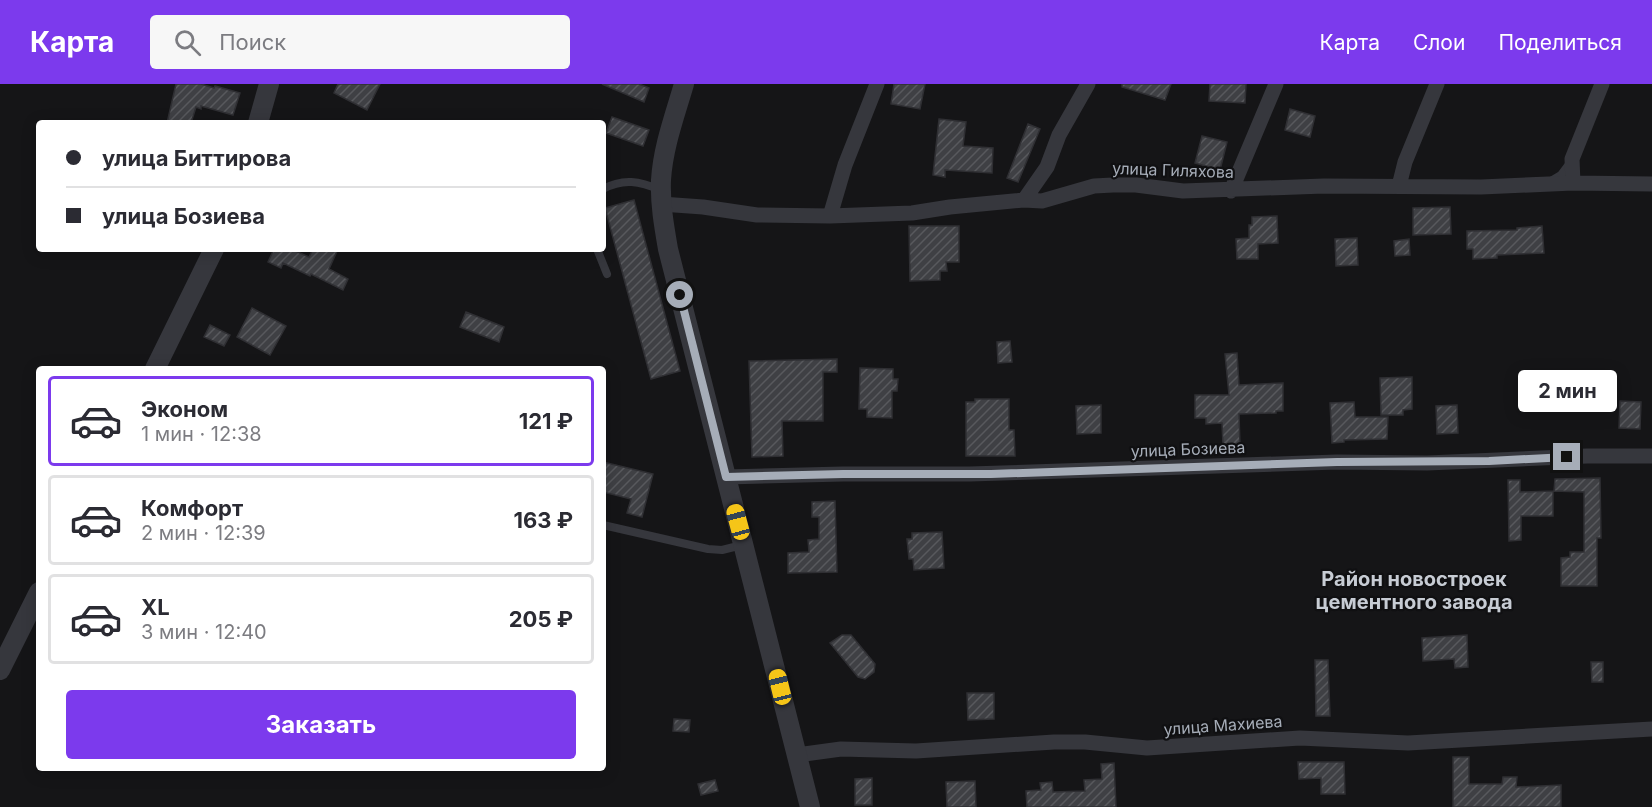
<!DOCTYPE html>
<html lang="ru">
<meta charset="utf-8">
<style>
:root{--surface:#fff;--page:#f7f7f7;--text:#2b2b33;--muted:#7c7c81;--line:#e1e1e2;--accent:#7c3aed}
body{margin:0;font-family:Inter,sans-serif;background:var(--page);color:var(--text);height:100vh;display:flex;flex-direction:column;font-size:22px;white-space:nowrap}
*{box-sizing:border-box;margin:0}
p{font-size:20px;color:var(--muted)}
.icon{flex:none;width:33px;height:33px;fill:none;stroke:currentColor;stroke-width:2;stroke-linecap:round;stroke-linejoin:round}
.map{position:relative;flex:1;overflow:hidden}
.panel{position:absolute;left:36px;top:282px;width:570px;height:405px;display:flex;flex-direction:column;background:var(--surface);border-radius:6px;box-shadow:0 3px 15px #0003}
.panel>*{flex:none}
.banner{position:absolute;left:36px;top:36px;width:570px;height:132px;border-radius:6px;box-shadow:0 3px 15px #0003;display:grid;align-content:center;height:132px;padding:0 30px;background:var(--surface)}
.end{position:absolute;width:27px;height:27px;margin:-14px;border:8px solid #a6adb8;background:#111;box-shadow:0 0 0 3px #111}
.from{border-radius:50%}
.bubble{position:absolute;height:42px;border-radius:6px;background:var(--surface);box-shadow:0 3px 15px #0003;font-size:20px;font-weight:700;line-height:42px;text-align:center}
.car{position:absolute;width:18px;height:36px;margin:-18px -9px;border-radius:8px;box-shadow:0 0 4px 2px #0007;background:linear-gradient(#f5c518 24%,#345 0 40%,#f5c518 0 76%,#345 0 86%,#f5c518 0)}
.banner b{display:flex;align-items:center;gap:21px;height:57px;font-size:22px}
.banner b+b{border-top:2px solid var(--line)}
.banner i{width:15px;height:15px;background:var(--text)}
ul{padding:10px 0 0;list-style:none}
li{display:flex;align-items:center;gap:18px;height:90px;margin:0 12px 9px;padding:0 18px;border:3px solid var(--line);border-radius:6px}
li div{flex:1}
li b{display:block;font-size:22px}
li em{font-style:normal;font-weight:700}
li.selected{border-color:var(--accent)}
li>.icon{width:54px;height:54px;stroke-width:1.5}
.primary-button{display:flex;gap:12px;margin-top:auto;padding:12px 30px}
.primary-button a{flex:1;height:69px;border-radius:6px;background:var(--accent);color:#fff;font-size:24px;font-weight:700;line-height:69px;text-align:center}
header{display:flex;align-items:center;gap:36px;box-sizing:border-box;height:84px;padding:0 30px;background:var(--accent);color:#fff}
header strong{font-size:28px}
nav{display:flex;gap:33px;margin-inline-start:auto;font-size:21px}
.search{width:420px;height:54px;background:var(--page);display:flex;align-items:center;gap:15px;box-sizing:border-box;padding:0 21px;border-radius:6px;color:var(--muted);font-size:22px}
.map>svg:first-child{display:block}
.building{fill:url(#building-hatch);stroke:#2f2f33;stroke-width:1.5}
.lines{fill:none;stroke-linecap:round;stroke-linejoin:round}
.service{stroke:#36373d;stroke-width:8}
.minor{stroke:#36373d;stroke-width:15}
.tertiary{stroke:#36373d;stroke-width:20}
.route{stroke:#a6adb8;stroke-width:8}
.labels{text-anchor:middle;stroke-width:4.5;stroke-linejoin:round;paint-order:stroke}
.street-label{font-size:16px;fill:#a6adb8;stroke:#101012}
.quarter-label{font-size:20px;font-weight:bold;fill:#c7ccd4;stroke:#101012}
</style>
<header>
<strong>Карта</strong>
<div class="search"><svg class="icon" aria-label="search" viewBox="0 0 24 24"><circle cx="10" cy="10" r="6"/><path d="M15 15l6 6"/></svg>Поиск</div>
<nav><a>Карта</a><a>Слои</a><a>Поделиться</a></nav>
</header>
<div class="map">
<svg width="1652" height="723" viewBox="0 0 1652 723">
<defs>
<pattern id="building-hatch" width="6" height="6" patternUnits="userSpaceOnUse" patternTransform="scale(1.5)"><rect width="6" height="6" fill="#3f4044"/><path d="M-1 1l2-2M0 6l6-6M5 7l2-2" fill="none" stroke="#58595d"/></pattern>
</defs>
<rect width="100%" height="100%" fill="#151517"/>
<path class="building" d="M176 0H201L214 4 215 2 240 9 233 31 201 22V25L196 23 191 39H167Z
M338 0H380L367 26 334 9Z
M602 0H639L649 4 644 18Z
M894 0H925L920 25 891 20Z
M1122 0H1171L1165 16 1122 3Z
M1210 0H1246L1245 19 1209 17Z
M1290 25 1315 32 1310 53 1285 46Z
M612 33 649 46 643 62 606 49Z
M939 35 966 38 963 62 993 64 992 89 945 86V93L933 91Z
M1028 40 1040 45 1018 98 1007 94Z
M1202 52 1227 58 1220 86 1195 79Z
M634 116 680 287 651 295 605 124Z
M1450 123 1451 150 1413 151V124Z
M1277 132 1278 159 1258 160V175H1237L1236 155 1249 154V141H1252V133Z
M909 142H959V178H946L947 187H940V196L910 197Z
M1542 142 1544 169 1497 171V174L1473 175V165H1467V147L1517 146V144Z
M1357 154 1358 181 1336 182 1335 155Z
M1409 155 1410 171 1395 172 1394 157Z
M274 165H291L309 173 313 165H338L329 185 348 195 343 206 311 190 310 192 283 179 281 184 268 178Z
M252 224 286 242 270 271 237 253Z
M466 228 504 243 499 258 460 243Z
M210 241 230 251 224 262 204 253Z
M1010 257 1012 278 998 279 997 258Z
M1237 269 1239 301 1283 299V327H1276V329L1239 330 1240 361 1223 362 1222 339 1206 340V334H1195V311H1229L1225 270Z
M837 275V288H823V337H782L783 372 752 373 749 277Z
M860 284 893 285V295H898L897 307H892V334L867 333V325H859Z
M1412 293V325L1403 326V331H1381L1380 294Z
M975 315H1009V346H1014L1015 372H966V318H975Z
M1620 317 1641 318 1640 345 1619 344Z
M1354 318 1355 333H1388L1387 355 1344 356V358L1332 359 1330 319Z
M1101 321V349L1077 350 1076 322Z
M1457 321 1458 349 1437 350 1436 322Z
M603 378 653 390 642 433 627 429 631 415 603 408Z
M1600 394 1601 454H1597V502H1561V474L1570 473V468H1584V408L1554 407 1555 395Z
M1508 396H1520V408L1553 407V432H1521V456L1509 457Z
M835 417 837 488 788 489V469L809 468 808 456 819 455V433H812V418Z
M942 448 944 484 914 486 913 475H909L907 455H912V449Z
M842 551H851L875 580 874 588 865 595 858 593 830 559Z
M1467 551 1468 583 1455 584 1454 575 1423 577 1422 554Z
M1315 576H1328L1330 632H1316Z
M1591 578H1603V598H1592Z
M967 609H994V635L968 636Z
M674 635 690 636 689 648 673 647Z
M1453 673H1469V700H1502L1503 693H1517L1516 703 1561 701V723H1453Z
M1298 678H1344L1345 710H1321V694L1299 695Z
M1114 679 1116 723H1027L1026 707 1041 706 1040 699 1052 698 1053 708 1085 707 1084 696 1102 695 1101 680Z
M872 694V721H855V695Z
M715 696 718 707 701 711 698 700Z
M975 697 976 723H947L946 698Z"/>
<g class="lines">
<path class="service" d="M1551 97 1561 91 1570 79
M603 105C623 94 640 97 660 106
M597 165 607 190
M603 441 708 465 722 466 742 461"/>
<path class="minor" d="M1573 99 1572 75 1602 0
M1399 102 1405 78 1437 0
M1231 107 1276 0
M1024 116 1047 83 1059 51 1088 0
M661 120 703 123 757 131 830 132 912 129 950 123 1024 116 1042 117 1094 102 1113 101H1136L1183 107 1324 102 1481 103 1573 99 1652 100
M830 132 845 81 877 0
M726 393 843 390H970L1337 378 1427 379 1587 372H1652
M797 671 841 665 916 667 1054 658H1085L1147 664 1300 654 1408 659 1652 645"/>
<path class="tertiary" d="M684 0C675 31 663 63 661 96 660 119 664 142 668 165L810 723
M258 39 269 0
M155 285 214 165
M0 586 39 508"/>
</g>
<g class="lines">
<path class="route" d="M680 211 726 393 843 390H991L1337 378 1489 377 1567 373"/>
</g>
<g class="labels">
<g class="street-label">
<text transform="translate(1173 86) rotate(2)" y="6">улица Гиляхова</text>
<text transform="translate(1188 365) rotate(-2)" y="6">улица Бозиева</text>
<text transform="translate(1223 641) rotate(-4)" y="6">улица Махиева</text>
</g>
<g class="quarter-label">
<text x="1414" y="502">Район новостроек<tspan x="1414" dy="23">цементного завода</tspan></text>
</g>
</g>
</svg>
<i class="end from" style="left:680px;top:211px"></i>
<i class="end" style="left:1567px;top:373px"></i>
<div class="bubble" style="left:1518px;top:286px;width:99px">2 мин</div>
<i class="car" style="left:738px;top:438px;rotate:345deg"></i>
<i class="car" style="left:780px;top:603px;rotate:346deg"></i>
<div class="banner">
<b><i class="from"></i>улица Биттирова</b>
<b><i></i>улица Бозиева</b>
</div>
<section class="panel">
<ul>
<li class="selected"><svg class="icon" aria-label="car" viewBox="0 0 24 24"><path d="M5 17H2v-5l4-1 3-4h7l3 4 3 1v5h-3M9 17h6M6 11h13"/><circle cx="7" cy="17" r="2"/><circle cx="17" cy="17" r="2"/></svg><div><b>Эконом</b><p>1 мин · 12:38</p></div><em>121 ₽</em></li>
<li><svg class="icon" aria-label="car" viewBox="0 0 24 24"><path d="M5 17H2v-5l4-1 3-4h7l3 4 3 1v5h-3M9 17h6M6 11h13"/><circle cx="7" cy="17" r="2"/><circle cx="17" cy="17" r="2"/></svg><div><b>Комфорт</b><p>2 мин · 12:39</p></div><em>163 ₽</em></li>
<li><svg class="icon" aria-label="car" viewBox="0 0 24 24"><path d="M5 17H2v-5l4-1 3-4h7l3 4 3 1v5h-3M9 17h6M6 11h13"/><circle cx="7" cy="17" r="2"/><circle cx="17" cy="17" r="2"/></svg><div><b>XL</b><p>3 мин · 12:40</p></div><em>205 ₽</em></li>
</ul>
<div class="primary-button"><a>Заказать</a></div>
</section>
</div>
